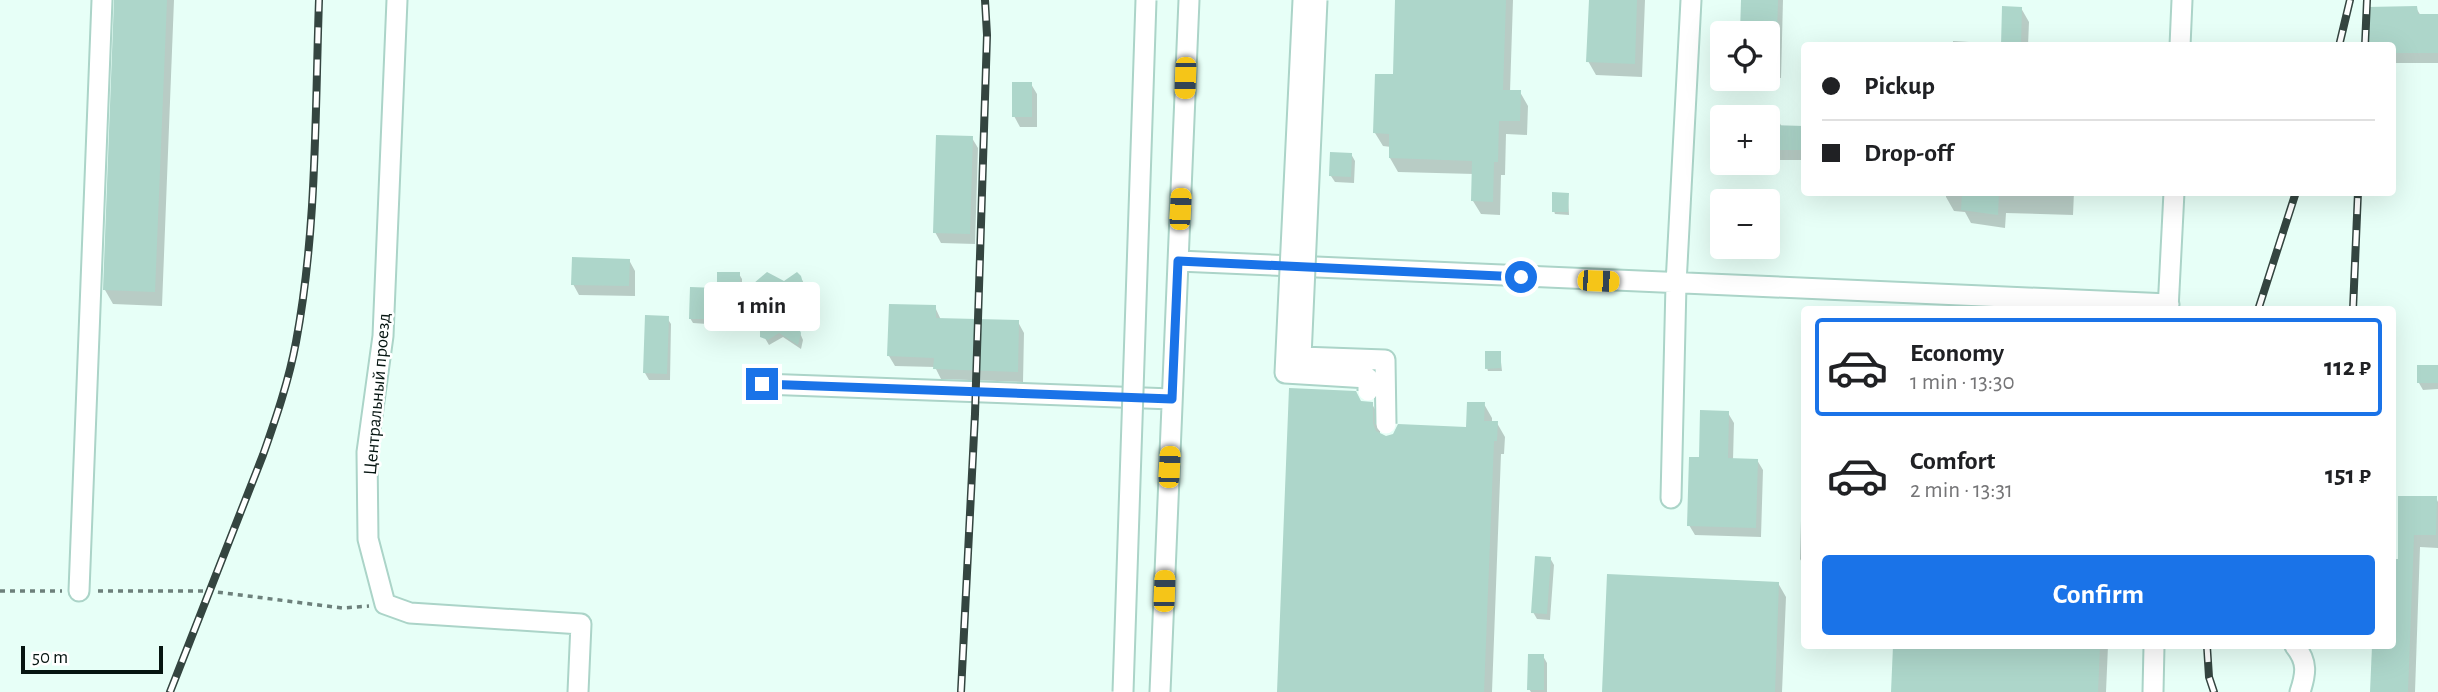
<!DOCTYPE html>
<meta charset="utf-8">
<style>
:root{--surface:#fff;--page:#f6f6f6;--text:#202124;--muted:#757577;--line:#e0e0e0;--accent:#1a73e8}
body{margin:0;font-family:"Alegreya Sans",sans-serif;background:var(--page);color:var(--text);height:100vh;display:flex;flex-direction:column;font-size:26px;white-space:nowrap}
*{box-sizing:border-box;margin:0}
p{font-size:23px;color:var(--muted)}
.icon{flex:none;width:38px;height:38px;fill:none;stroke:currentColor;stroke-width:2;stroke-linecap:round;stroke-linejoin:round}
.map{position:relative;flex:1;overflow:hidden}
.sheet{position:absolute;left:1801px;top:306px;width:595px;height:343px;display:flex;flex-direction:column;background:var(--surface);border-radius:7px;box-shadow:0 7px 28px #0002}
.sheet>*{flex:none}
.guide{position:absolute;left:1801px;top:42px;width:595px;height:154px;border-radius:7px;box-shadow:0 7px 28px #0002;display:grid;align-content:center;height:154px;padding:0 21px;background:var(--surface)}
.tools{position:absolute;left:1710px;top:21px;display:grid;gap:14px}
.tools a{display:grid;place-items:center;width:70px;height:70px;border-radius:7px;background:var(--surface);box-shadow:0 7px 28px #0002;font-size:35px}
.scale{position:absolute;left:21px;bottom:18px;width:142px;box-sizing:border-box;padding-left:7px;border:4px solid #061511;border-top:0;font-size:19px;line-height:24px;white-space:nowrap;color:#061511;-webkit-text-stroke:5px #fff;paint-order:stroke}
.end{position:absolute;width:32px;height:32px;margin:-16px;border:9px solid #1a73e8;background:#fff;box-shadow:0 0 0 4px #fff}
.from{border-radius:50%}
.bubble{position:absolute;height:49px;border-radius:7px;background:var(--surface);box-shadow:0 7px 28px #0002;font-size:23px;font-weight:700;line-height:49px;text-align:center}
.car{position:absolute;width:21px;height:42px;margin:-21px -10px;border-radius:9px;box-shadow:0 0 5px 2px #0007;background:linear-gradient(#f5c518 24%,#345 0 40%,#f5c518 0 76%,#345 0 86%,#f5c518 0)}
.guide b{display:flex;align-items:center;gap:24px;height:66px;font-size:26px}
.guide b+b{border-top:2px solid var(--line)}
.guide i{width:18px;height:18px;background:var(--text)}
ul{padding:12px 0 0;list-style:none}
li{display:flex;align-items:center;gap:21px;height:98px;margin:0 14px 10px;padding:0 7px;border:4px solid transparent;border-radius:7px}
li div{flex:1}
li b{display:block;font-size:26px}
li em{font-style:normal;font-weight:700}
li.on{border-color:var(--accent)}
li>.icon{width:63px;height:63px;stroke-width:1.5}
.action{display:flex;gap:14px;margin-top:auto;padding:14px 21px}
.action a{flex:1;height:80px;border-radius:7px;background:var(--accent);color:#fff;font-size:28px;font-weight:700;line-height:80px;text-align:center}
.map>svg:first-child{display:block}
.shadow{fill:#0003}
.building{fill:#add6ca}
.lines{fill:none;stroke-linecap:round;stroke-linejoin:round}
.minor-casing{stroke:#abd4c8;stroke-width:23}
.path{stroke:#6d807b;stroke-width:3.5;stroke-dasharray:5 5;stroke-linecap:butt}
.minor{stroke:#fff;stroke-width:19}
.rail-casing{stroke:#344540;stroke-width:8}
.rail{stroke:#fff;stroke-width:5;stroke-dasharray:16;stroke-linecap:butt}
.minor-bridge-casing{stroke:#abd4c8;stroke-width:23;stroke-linecap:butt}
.minor-bridge{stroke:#fff;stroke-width:19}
.route{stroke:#1a73e8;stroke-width:9}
.labels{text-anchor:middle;stroke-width:5;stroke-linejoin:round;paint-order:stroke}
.street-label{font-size:19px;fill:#061511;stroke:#fff}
</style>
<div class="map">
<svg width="2438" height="692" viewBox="0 0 2438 692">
<rect width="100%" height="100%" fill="#e7fff7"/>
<path class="shadow" d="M116 0H174L162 306 113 304 105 290Z
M1397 0H1513L1510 92H1520L1528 106 1527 135 1506 134 1505 175H1501L1500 215 1481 214 1473 201 1474 174 1398 172 1390 158 1391 147 1383 146 1375 133 1395 76Z
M1591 0H1645L1642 77 1596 75 1588 61Z
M1743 0H1783L1781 78 1768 77V33H1742Z
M2021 8 2029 22 2028 46H1953V41L2002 44Z
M2416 8 2421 16 2438 15V63H2392V46Z
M1031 84 1037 94V127H1020L1014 116Z
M1755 117H1776L1782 127H1804V160H1768V117Z
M972 138 978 148 975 244 941 243 935 232Z
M1351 154 1355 161 1354 183 1335 182 1331 176Z
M1946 192H2074L2073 215 2006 213 2005 228 1971 223 1965 212 1954 211 1946 197Z
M1568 195 1569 215 1555 214 1554 211Z
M629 260 635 271V296L579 295 573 284Z
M739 274 742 279V295L784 283 797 275 802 280 805 285 804 291 797 299 804 314 797 326 803 340 801 349 783 337 769 345 762 333 769 312 707 311V324L693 323 690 318 718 290Z
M935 307 941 320 1018 322 1024 333 1023 382 941 379 935 367 895 366 889 356Z
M667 318 671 324 670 380H649L645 373Z
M1500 353 1502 371H1488L1487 368Z
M2438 366V389L2423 390 2419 383Z
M1361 403 1372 404 1380 418V435L1385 438 1468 429 1484 404 1492 418V423H1497L1505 437 1504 454H1501L1492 692H1279Z
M1728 413 1734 423 1733 460H1757L1763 470 1761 537 1695 535 1689 525Z
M2400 498H2436L2438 502V548L2420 547 2415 692H2372L2374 646H2392L2399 561Z
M1801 520H1804V566L1800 559Z
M1550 558 1554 565 1550 620 1537 619 1533 612Z
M1778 583 1786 597 1782 692H1604Z
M1895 646H2108L2106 692H1893Z
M1543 656 1547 663V692H1531L1529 689Z"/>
<path class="building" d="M114 0H167L155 292 103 290Z
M1395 0H1506L1503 90H1521L1520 121H1499L1498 162H1494L1493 202 1471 201 1472 161 1389 158V134L1373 133 1375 74H1393Z
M1589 0H1637L1635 64 1586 62Z
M1741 0H1778L1777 33H1740Z
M2002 6 2022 7 2021 46H2001Z
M2417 6 2418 14H2438V53H2392V46H2368L2367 7Z
M1012 82H1032V117H1012Z
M1768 125 1804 126V150H1768Z
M936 135 973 136 970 234 933 233Z
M1330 152 1352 153 1351 177 1329 176Z
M1552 192 1569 193 1568 212H1552Z
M1962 192H1999L1998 215 1961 210Z
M572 257 630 259 629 286 571 285Z
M717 272H740V295L767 272 784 281 797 272 801 276 803 283 795 293 803 308 795 319 801 333 798 345 779 333 768 340 760 337V331L769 308 705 307V319H689L690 287 717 288Z
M889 304 936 305V318L1019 320 1018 372 933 369 934 358 887 356Z
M645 315 669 316 667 374 643 373Z
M1485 351H1501V368L1485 369Z
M2417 365H2438V383H2417Z
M1289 388 1356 391 1361 401 1373 402V423L1376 431 1386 436 1393 434 1398 424 1466 427 1467 402H1485L1484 421H1498L1497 441H1494L1484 692H1277Z
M1700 410 1729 411 1728 458 1758 459 1756 528 1687 526 1689 457H1699Z
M2398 496H2437L2436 535H2414L2408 692H2370L2372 646H2392V559H2398Z
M1535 556 1551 557 1547 614 1531 613Z
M1607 574 1779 582 1775 692H1602Z
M1893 646H2100L2098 692H1891Z
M1528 654H1544V690H1527Z"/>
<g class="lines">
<g class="minor-casing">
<path id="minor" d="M397 0 383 336 367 452 368 539 385 604 410 613 581 624 578 692
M2180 46 2182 0
M1178 261 2169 304
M2168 310 2174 192
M762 384 1172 399
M1671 498 1676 284 1691 0
M79 591 102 0
M2295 646C2308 662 2306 674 2300 692
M1160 692 1189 0
M2153 692 2154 646"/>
</g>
<path class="path" d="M0 591H62
M98 591H209L342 608 369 606"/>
<use href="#minor" class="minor"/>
<g class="rail-casing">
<path id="rail" d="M2339 46 2350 0
M2365 46 2367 0
M2258 310 2296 192
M2353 310 2358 192
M2207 646 2209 677 2214 692
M170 692 263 455C276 418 289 380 296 342 317 230 315 113 319 0
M961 692 975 414 987 35 985 0"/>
</g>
<use href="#rail" class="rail"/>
<g class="minor-bridge-casing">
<path id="minor-bridge" d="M1303 0 1285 373 1368 378V391
M1317 0 1301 357 1385 360 1386 424
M1123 692 1146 0"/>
</g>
<use href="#minor-bridge" class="minor-bridge"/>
</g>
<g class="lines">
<path class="route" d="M762 384 1172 399 1178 261 1521 277"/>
</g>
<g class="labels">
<g class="street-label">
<text transform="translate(376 394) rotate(-85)" y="7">Центральный проезд</text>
</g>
</g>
</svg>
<div class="tools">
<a><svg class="icon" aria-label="locate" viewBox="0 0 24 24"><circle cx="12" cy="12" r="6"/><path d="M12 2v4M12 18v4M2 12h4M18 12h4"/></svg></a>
<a>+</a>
<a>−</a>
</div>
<div class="scale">50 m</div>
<i class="end from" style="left:1521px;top:277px"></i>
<i class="end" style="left:762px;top:384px"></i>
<div class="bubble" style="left:704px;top:282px;width:116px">1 min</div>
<i class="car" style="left:1185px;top:78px;rotate:182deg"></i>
<i class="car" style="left:1180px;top:209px;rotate:3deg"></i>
<i class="car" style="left:1598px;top:281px;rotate:92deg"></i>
<i class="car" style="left:1169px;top:467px;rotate:3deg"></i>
<i class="car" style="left:1164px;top:591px;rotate:2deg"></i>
<div class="guide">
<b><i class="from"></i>Pickup</b>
<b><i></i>Drop-off</b>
</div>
<section class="sheet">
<ul>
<li class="on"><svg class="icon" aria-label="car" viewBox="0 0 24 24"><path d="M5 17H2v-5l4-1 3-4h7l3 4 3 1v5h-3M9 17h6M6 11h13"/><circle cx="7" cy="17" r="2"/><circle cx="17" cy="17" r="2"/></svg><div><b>Economy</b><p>1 min · 13:30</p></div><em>112 ₽</em></li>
<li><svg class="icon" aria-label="car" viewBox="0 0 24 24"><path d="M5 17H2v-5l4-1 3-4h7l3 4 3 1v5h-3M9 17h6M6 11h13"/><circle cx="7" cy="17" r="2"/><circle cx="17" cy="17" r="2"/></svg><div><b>Comfort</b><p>2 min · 13:31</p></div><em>151 ₽</em></li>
</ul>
<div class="action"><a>Confirm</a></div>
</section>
</div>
